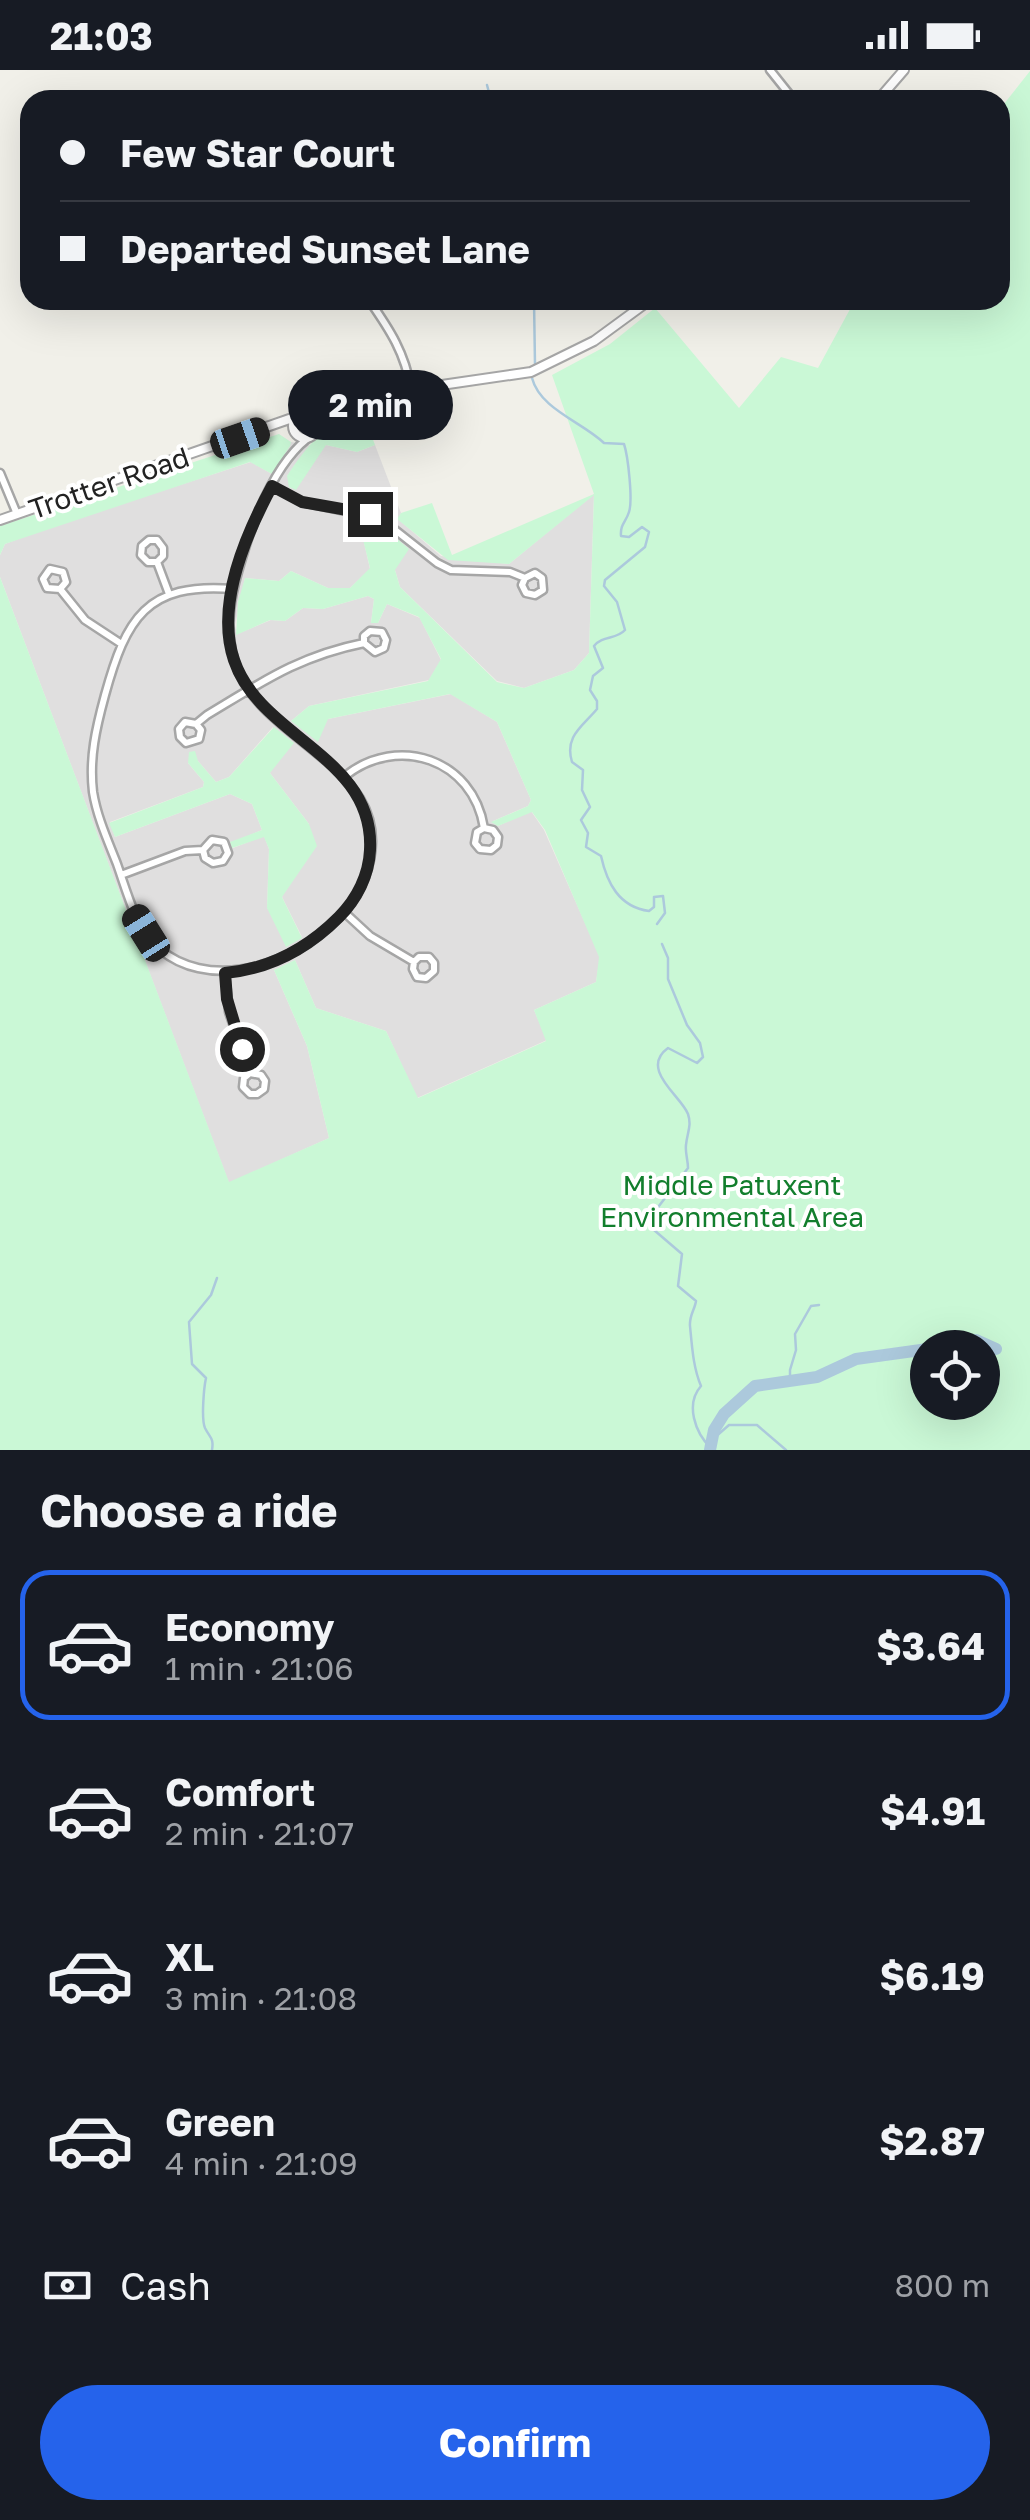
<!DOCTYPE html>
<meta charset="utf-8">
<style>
:root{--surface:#171b24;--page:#242831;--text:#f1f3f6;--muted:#9ea1a6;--line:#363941;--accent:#2563eb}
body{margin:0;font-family:"Golos Text",sans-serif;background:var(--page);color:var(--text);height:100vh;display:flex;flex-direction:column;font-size:38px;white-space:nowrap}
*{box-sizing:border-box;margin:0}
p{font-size:32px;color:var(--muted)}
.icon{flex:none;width:55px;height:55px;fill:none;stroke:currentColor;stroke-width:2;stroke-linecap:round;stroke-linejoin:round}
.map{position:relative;height:1380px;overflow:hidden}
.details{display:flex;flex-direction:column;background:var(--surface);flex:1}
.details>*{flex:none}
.guide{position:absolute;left:20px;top:20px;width:990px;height:220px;border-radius:30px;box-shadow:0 10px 40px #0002;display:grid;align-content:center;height:220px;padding:0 40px;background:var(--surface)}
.fabs{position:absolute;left:910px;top:1260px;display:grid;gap:20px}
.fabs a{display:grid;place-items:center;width:90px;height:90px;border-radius:50%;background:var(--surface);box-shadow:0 10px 40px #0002;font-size:50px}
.end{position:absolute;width:45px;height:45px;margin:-22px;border:12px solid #222;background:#fff;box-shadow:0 0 0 5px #fff}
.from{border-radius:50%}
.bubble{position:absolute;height:70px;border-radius:35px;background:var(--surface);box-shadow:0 10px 40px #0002;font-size:32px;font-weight:700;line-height:70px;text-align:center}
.car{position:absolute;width:30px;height:60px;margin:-30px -15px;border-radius:12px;box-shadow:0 0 8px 2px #0007;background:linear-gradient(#222 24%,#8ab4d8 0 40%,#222 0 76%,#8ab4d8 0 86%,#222 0)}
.guide b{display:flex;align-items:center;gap:35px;height:95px;font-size:38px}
.guide b+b{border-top:2px solid var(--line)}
.guide i{width:25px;height:25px;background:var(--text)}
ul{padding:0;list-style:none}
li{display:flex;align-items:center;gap:30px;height:150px;margin:0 20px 15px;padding:0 20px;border:5px solid transparent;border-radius:30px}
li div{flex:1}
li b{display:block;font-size:38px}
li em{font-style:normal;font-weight:700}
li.active{border-color:var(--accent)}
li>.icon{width:90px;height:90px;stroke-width:1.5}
h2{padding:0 40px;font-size:45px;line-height:120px}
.pay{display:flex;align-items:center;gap:25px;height:110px;padding:0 40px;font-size:38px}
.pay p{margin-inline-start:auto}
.action{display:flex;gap:20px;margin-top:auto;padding:20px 40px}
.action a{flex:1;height:115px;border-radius:60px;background:var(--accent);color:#fff;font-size:40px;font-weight:700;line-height:115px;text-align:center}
.status{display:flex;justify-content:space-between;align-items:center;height:70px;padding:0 50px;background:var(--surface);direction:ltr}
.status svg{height:28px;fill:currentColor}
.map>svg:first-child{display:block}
.residential{fill:#e0dfdf;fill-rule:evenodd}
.park{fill:#caf8d6;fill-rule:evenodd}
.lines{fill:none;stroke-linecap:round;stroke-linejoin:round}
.stream{stroke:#acc9dc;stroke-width:2.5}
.river{stroke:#acc9dc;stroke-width:12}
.minor-casing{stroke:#a6a6a6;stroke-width:11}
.tertiary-casing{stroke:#a6a6a6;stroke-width:12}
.minor{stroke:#fff;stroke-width:6}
.tertiary{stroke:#fff;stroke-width:8}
.route{stroke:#222;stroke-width:12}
.labels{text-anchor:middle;stroke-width:8;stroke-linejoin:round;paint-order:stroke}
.street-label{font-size:28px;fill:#222;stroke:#fff}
.park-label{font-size:28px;fill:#127e2d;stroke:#fff}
</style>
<div class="status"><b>21:03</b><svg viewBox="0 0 49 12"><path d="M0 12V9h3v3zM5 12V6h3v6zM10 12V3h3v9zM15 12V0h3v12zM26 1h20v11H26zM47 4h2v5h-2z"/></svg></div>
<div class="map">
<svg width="1030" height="1380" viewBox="0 0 1030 1380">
<rect width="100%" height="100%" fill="#f1f0e9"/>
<path class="residential" d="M291 372 310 375 287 406 326 375 357 382 375 375 401 443 398 449 441 486 509 494 594 424 589 583 574 600 524 618 497 611 400 517 395 500 359 450 370 499 350 518H328L291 501 279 511 245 508 235 555 237 564 271 550 285 551 303 538 323 539 368 526 374 529 371 553H378L387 534 420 548 441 590 429 610 309 636 291 651 328 649 451 624 497 652 531 730 528 736 493 751 498 756 531 741 544 760 600 887 596 912 534 940 547 970 417 1028 386 961 316 938 295 890 274 900 307 976 329 1068 229 1113 0 507V485L5 474 44 459 251 392 272 404ZM273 657 270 703 309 754 282 827 302 867 267 838 269 779 264 766 233 778 231 773 262 760 252 734 230 724 115 767 110 752 203 717 204 712 188 693 198 691 216 712 229 707Z"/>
<path class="park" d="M1030 1V1380H0V507L229 1112 329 1068 307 976 274 900 295 890 316 938 386 961 418 1028 546 971 534 940 596 912 599 887 545 760 532 742 498 756 491 752 528 736 531 730 497 652 450 624 328 649 318 672 291 651 309 636 428 611 441 589 419 547 387 534 378 553H371L374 529 368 526 323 539 303 538 285 551 270 550 236 565 238 532 245 508 279 511 291 501 328 518H350L370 498 358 449C379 454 393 465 409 479L395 500 400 517 497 612 524 618 574 600 589 583 594 425 509 494 448 490 397 449 401 443 432 433 452 485 594 424 552 305 610 274 655 238 739 338 781 287 818 298 855 230H1000V39ZM928 1278H982V1332H928Z
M361 338 375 375 357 382 326 375 296 420 289 417 287 406C306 377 327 351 361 338Z
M279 364 291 372 290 376 272 404 250 392 5 474 0 485V456Z
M274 657 294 673 270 703 309 754 317 776 282 827 302 868 286 877 267 838 269 779 264 767 232 778 230 772 262 760 252 734 230 724 115 767 109 753 203 717 204 712 188 693 189 682 195 681 198 691 216 712 229 707Z"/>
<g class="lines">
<path class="stream" d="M487 15 491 30
M534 230 535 295
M532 308C540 339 582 352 604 373L624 374C628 386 633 430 629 442 626 452 620 454 621 466L629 467 642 457 649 462 645 477 605 510 604 516 617 532 625 560C616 570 603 565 594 576L603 598 593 606 590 620 597 631V639C583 656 564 666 572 692L583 700 582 720 590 737 581 750 588 763 586 777 601 786C607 813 619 837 649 841L654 837V827L663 826 665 843 657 854
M662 874 668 888V909L687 955 700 973 703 987 697 993 668 978C639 999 681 1026 688 1044 692 1056 687 1063 686 1075 685 1083 688 1090 688 1098L649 1149 654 1160 682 1184 678 1216 696 1231C695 1239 689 1246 690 1256 692 1276 693 1297 701 1316 685 1334 695 1363 711 1378
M790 1313V1300L796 1280 795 1264 811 1236 819 1235
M713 1369 729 1355H757L786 1380
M212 1380C214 1368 210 1368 205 1358 201 1349 204 1317 206 1308L192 1294 189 1252 211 1225 217 1208"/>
<path class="river" d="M943 1278 976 1270 996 1279
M710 1380 714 1360 724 1344 755 1316 817 1307 856 1289 928 1279"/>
<g class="minor-casing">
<path id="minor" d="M770 0 794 30
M369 230C390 260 405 283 411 319
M0 403 17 444
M272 416 302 432 380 448 437 493 451 500 510 502 525 508 535 503 542 508 543 520 535 525 526 523 522 515 525 508
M157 492 163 486V478L157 470H149L142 476 141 485 148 492H157L169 524
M60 519 66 512 63 502 50 499 43 509 47 518 60 519 85 550 120 573
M233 519C146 512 126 549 105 625 96 658 89 688 93 722 97 747 108 771 117 794 123 811 128 828 135 844 161 906 229 912 283 887 316 872 350 844 364 810 406 703 274 678 240 605 219 560 233 517 247 472 259 437 278 392 307 369
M196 654 185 652 179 659 180 667 186 673 199 669 201 660 196 654 207 645C262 612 299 586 364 573V566L370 561 382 562 386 570 384 578 375 582 364 573
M345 706C398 664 473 689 484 758L493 760 498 767 497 775 491 780 480 779 475 773 477 762 484 758
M121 805 185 781 203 780 212 770 224 772 228 783 223 791 213 793 205 788 203 780
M344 842 370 866 414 892 413 899 417 907 426 908 434 901V893L429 887H419L414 892
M225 903 229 942 250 1003 261 1005 265 1011 264 1019 257 1024H250L243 1017 244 1008 250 1003"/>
</g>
<g class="tertiary-casing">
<path id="tertiary" d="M878 30 904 0
M293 356a12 12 0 1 1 24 0a12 12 0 1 1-24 0Z
M306 344 380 324 531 302 594 271 650 230
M0 450 298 346"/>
</g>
<use href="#minor" class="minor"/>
<use href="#tertiary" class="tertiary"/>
</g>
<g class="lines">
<path class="route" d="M242 979 227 929 225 903C269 899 308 878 339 847 357 829 369 805 370 780 375 686 260 668 234 590 215 534 246 464 272 416L302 432 370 444"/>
</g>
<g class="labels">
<g class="street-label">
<text transform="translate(109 413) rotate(-19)" y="10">Trotter Road</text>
</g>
<g class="park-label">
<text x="732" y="1125">Middle Patuxent<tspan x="732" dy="32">Environmental Area</tspan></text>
</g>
</g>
</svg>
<div class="fabs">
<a><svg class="icon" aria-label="locate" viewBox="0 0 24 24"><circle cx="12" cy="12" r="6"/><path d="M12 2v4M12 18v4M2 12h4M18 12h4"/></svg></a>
</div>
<i class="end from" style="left:242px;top:979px"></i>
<i class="end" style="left:370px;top:444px"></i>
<div class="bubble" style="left:288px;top:300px;width:165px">2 min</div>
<i class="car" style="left:240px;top:368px;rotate:71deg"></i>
<i class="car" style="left:146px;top:863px;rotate:328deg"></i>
<div class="guide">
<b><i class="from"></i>Few Star Court</b>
<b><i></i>Departed Sunset Lane</b>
</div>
</div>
<section class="details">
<h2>Choose a ride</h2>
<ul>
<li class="active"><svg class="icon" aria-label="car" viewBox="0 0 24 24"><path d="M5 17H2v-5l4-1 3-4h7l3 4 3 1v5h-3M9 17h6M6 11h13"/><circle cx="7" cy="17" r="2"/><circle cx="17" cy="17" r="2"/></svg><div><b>Economy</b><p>1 min · 21:06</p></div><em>$3.64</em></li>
<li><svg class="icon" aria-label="car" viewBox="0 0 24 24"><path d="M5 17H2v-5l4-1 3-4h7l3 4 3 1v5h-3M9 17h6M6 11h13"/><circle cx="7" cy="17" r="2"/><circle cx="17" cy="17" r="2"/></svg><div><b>Comfort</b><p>2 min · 21:07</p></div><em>$4.91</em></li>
<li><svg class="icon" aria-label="car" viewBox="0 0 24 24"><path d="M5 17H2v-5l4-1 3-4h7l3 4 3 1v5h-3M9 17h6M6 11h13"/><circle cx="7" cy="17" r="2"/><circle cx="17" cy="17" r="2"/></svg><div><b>XL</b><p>3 min · 21:08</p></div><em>$6.19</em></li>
<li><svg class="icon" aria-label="car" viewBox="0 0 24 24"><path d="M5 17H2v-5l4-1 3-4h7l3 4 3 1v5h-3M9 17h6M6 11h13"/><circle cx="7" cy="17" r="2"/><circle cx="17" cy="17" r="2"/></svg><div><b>Green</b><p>4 min · 21:09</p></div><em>$2.87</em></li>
</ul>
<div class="pay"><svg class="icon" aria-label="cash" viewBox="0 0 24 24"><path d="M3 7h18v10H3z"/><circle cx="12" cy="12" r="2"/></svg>Cash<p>800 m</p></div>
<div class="action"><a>Confirm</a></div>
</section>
